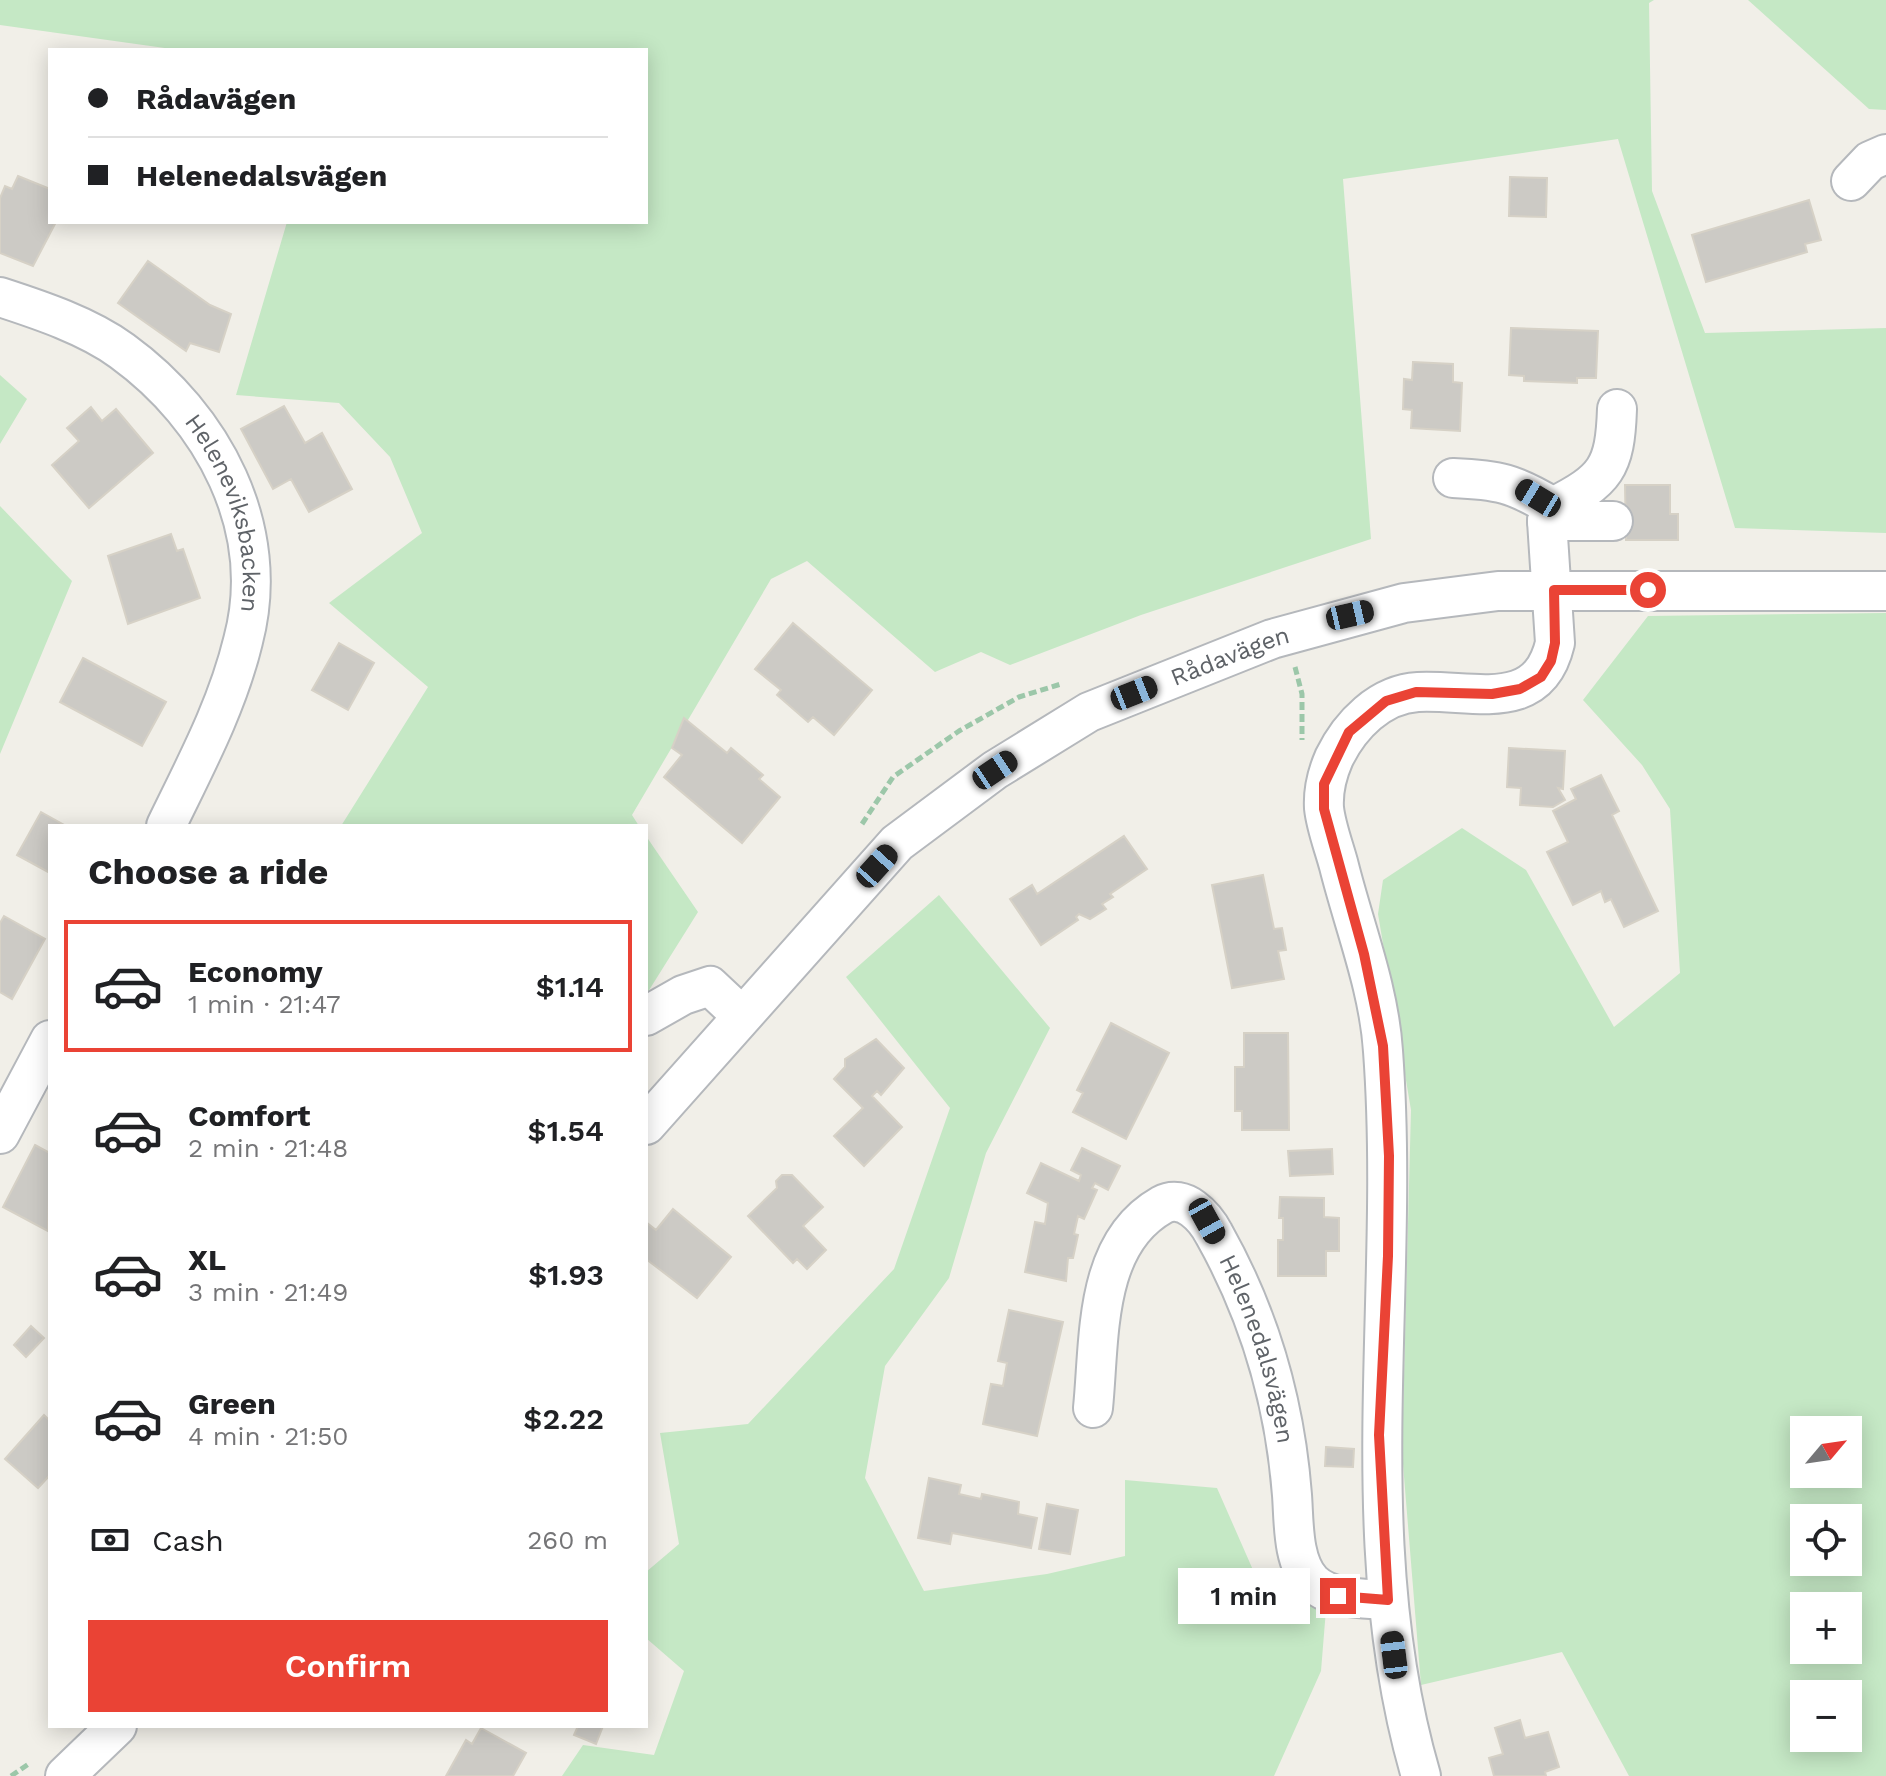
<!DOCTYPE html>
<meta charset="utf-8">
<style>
:root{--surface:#fff;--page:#f6f6f6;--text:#202124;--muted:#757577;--line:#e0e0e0;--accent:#ea4335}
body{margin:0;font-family:"Work Sans",sans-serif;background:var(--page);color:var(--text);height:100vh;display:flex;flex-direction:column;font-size:30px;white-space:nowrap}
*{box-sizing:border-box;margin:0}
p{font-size:26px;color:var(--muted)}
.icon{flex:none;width:44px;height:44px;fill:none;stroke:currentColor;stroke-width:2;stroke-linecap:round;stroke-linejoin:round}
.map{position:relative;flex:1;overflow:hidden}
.sheet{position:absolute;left:48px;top:824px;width:600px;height:904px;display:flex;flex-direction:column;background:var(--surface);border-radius:0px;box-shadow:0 4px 20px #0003}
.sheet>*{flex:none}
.guide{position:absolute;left:48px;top:48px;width:600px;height:176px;border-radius:0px;box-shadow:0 4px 20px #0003;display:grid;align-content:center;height:176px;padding:0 40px;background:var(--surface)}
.needle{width:52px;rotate:61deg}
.controls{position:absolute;left:1790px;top:1416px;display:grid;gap:16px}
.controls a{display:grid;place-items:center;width:72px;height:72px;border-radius:0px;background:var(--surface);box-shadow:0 4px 20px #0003;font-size:40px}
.end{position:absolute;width:36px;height:36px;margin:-18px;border:10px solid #ea4335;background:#fff;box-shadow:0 0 0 4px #fff}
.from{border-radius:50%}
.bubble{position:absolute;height:56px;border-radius:0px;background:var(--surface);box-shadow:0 4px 20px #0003;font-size:26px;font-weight:600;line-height:56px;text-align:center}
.car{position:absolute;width:24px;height:48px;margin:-24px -12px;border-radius:10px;box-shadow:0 0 6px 2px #0007;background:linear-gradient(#222 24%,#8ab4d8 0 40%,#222 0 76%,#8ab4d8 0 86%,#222 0)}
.guide b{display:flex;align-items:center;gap:28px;height:76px;font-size:30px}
.guide b+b{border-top:2px solid var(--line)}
.guide i{width:20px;height:20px;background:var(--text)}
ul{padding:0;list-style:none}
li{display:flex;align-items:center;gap:24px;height:132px;margin:0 16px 12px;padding:0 24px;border:4px solid transparent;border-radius:0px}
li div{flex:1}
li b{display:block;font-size:30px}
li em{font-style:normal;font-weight:600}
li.active{border-color:var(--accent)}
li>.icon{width:72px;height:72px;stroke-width:1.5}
h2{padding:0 40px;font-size:36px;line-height:96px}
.pay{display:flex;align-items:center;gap:20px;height:88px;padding:0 40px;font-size:30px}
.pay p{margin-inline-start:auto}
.primary-button{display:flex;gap:16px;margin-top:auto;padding:16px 40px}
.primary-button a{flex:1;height:92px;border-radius:0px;background:var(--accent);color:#fff;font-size:32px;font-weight:600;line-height:92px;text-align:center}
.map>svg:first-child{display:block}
.green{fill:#c5e8c5;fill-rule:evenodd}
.building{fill:#cccac5;stroke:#d6d1c6;stroke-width:2}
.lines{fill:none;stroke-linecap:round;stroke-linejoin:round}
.minor-casing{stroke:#b5b8bc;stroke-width:42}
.path{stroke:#9cc7a9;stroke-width:5;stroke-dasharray:8 4;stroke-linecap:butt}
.minor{stroke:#fff;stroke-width:38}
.route{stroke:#ea4335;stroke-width:10}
.labels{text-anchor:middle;stroke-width:6;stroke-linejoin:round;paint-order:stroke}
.street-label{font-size:24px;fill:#5f6368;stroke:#fff}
</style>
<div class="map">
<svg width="1886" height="1776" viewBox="0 0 1886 1776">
<rect width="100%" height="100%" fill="#f1efe8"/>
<path class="green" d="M0 0H1654L1649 3 1652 191 1705 333 1886 328V533L1735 528 1618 139 1343 179 1371 539 1141 615 1010 665 981 652 935 672 807 561 771 579 632 815 639 826H341L428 687 329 603 422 533 390 457 339 403 236 395 287 222H646V50H179L0 25Z
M1748 0H1886V110L1869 109Z
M0 375 27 399 0 444Z
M0 506 72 581 0 754Z
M1886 613V1776H1629L1562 1652 1421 1685 1402 1452 1411 1110 1378 914 1383 880 1462 828 1526 870 1614 1027 1680 973 1670 809 1642 765 1583 700 1648 616ZM1804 1430H1848V1474H1804ZM1804 1518H1848V1562H1804ZM1804 1606H1848V1650H1804ZM1804 1694H1848V1738H1804Z
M646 836 698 912 646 995Z
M939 895 1050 1028 986 1153 949 1278 885 1366 865 1478 924 1591 1047 1574 1125 1556V1480L1217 1488 1264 1595 1327 1597 1321 1671 1274 1776H562L583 1745 654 1755 684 1671 646 1638V1572L679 1544 660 1433 748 1424 894 1269 950 1108 846 977Z"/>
<path class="building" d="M18 176 50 189V222H56L33 266 0 253V198L5 186 12 189Z
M1510 177 1547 178 1546 217 1509 216Z
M1809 200 1821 240 1805 244 1807 252 1706 282 1692 235Z
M148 261 210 305 231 314 219 352 190 343 186 351 118 303Z
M1511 328 1598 331 1596 378H1577V383L1524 381V376L1509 375Z
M1413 362 1453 364V382L1462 383 1460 431 1411 428 1412 410 1403 409 1404 379 1412 380Z
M284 406 305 443 322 433 352 489 309 512 291 479 273 489 241 429Z
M91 407 102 421 116 409 153 453 89 508 52 465 79 441 67 428Z
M1625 485H1670V514H1678V540H1626Z
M171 534 177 551 183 549 200 598 128 624 108 556Z
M793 623 872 690 834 735 813 717 808 722 777 695 781 690 755 669Z
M339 643 374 663 348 710 312 690Z
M83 658 166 702 142 746 60 702Z
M684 718 727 753 731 748 763 775 759 779 780 797 742 843 664 777 682 755 672 748Z
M1509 748 1565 751 1563 789 1558 788 1565 800 1553 807 1520 805 1521 788 1507 787Z
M1601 775 1619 811 1612 815 1658 911 1624 927 1611 899 1605 902 1601 891 1573 905 1547 852 1568 842 1553 811 1576 799 1571 789Z
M41 812 66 826H50V873L17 855Z
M1124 836 1147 869 1110 894 1113 897 1102 904 1106 909 1090 919 1079 914 1076 917 1078 920 1041 945 1010 899 1032 885 1037 894Z
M1263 875 1274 929 1282 928 1286 950 1278 951 1284 979 1232 988 1212 885Z
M4 916 45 939 12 999 0 992V923Z
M1111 1023 1169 1053 1126 1139 1073 1112 1083 1093 1077 1090Z
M1244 1033H1288L1289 1130H1242V1111H1235V1067H1244Z
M876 1039 904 1068 881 1095 877 1091 872 1096 902 1127 864 1166 834 1136 863 1108 834 1079 845 1067V1059Z
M35 1145 50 1153 48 1231 3 1207Z
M1082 1148 1120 1166 1108 1190 1095 1183 1092 1188 1097 1190 1084 1219 1078 1216 1074 1234 1078 1235 1073 1258H1068L1066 1281 1025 1272 1035 1222 1045 1224 1048 1203 1027 1193 1041 1163 1079 1181 1081 1175 1071 1170Z
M1332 1149 1333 1174 1290 1176 1288 1151Z
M782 1175H792L823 1207 803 1226 826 1250 807 1269 797 1259 793 1263 748 1216 777 1188 776 1181Z
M1280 1197 1324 1198V1217L1339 1218V1251H1326V1276H1278V1240H1283V1218H1279Z
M673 1209 731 1257 697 1298 646 1259V1222L656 1230Z
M1009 1310 1063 1322 1037 1436 983 1424 991 1384 1003 1386 1007 1363 998 1361Z
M31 1326 44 1338 26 1357 14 1345Z
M44 1415 50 1421V1475L38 1488 5 1459Z
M1326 1447 1354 1449 1353 1467 1325 1466Z
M929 1478 961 1485 959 1494 981 1499 982 1494 1019 1502 1018 1514 1037 1518 1031 1548 952 1533 950 1544 918 1538Z
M1047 1504 1078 1510 1070 1554 1039 1549Z
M1520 1720 1525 1738 1548 1732 1559 1767 1545 1772 1546 1776H1494L1489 1758 1503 1754 1495 1728Z
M578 1726H603L596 1744 574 1735Z
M481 1728 526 1753 513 1776H446L466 1740 472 1744Z"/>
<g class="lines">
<g class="minor-casing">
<g id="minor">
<path d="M1851 181 1870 161 1886 154"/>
<path id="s1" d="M0 297C40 310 88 326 122 351 213 417 273 528 243 641 227 707 195 766 166 826"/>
<path d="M1453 478C1499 480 1513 483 1553 507"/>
<path d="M1547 521H1613"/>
<path d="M646 1016 683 995 710 986 742 1016"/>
<path id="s2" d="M646 1125 897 843 995 770 1089 712 1272 639 1404 603 1498 591H1886"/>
<path d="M0 1134 50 1040"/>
<path id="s3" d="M1093 1408C1100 1339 1093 1244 1162 1205 1184 1193 1205 1217 1214 1234 1259 1314 1285 1404 1292 1495 1294 1521 1292 1562 1312 1582 1330 1600 1364 1598 1388 1600"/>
<path d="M65 1776 117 1726"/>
<path d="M1421 1776C1351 1537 1401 1294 1383 1051 1379 988 1354 926 1339 866 1334 847 1326 827 1324 808 1323 791 1327 774 1334 758 1350 725 1380 694 1418 692 1473 689 1538 715 1555 643L1547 521 1553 507C1606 480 1615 468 1617 409"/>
</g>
</g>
<path class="path" d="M1295 667 1302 694V740
M862 824 893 777 959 731 1019 697 1061 684
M11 1776 30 1763"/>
<use href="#minor" class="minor"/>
</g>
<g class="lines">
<path class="route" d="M1338 1596 1388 1600 1379 1435 1388 1256 1389 1156 1383 1046 1364 954 1324 809V784L1349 732 1386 701 1416 692 1492 694 1520 689 1541 677 1551 661 1555 643 1554 590H1648"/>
</g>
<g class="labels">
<g class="street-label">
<text dy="8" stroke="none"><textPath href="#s1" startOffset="334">Heleneviksbacken</textPath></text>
<text dy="8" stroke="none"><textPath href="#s2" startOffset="762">Rådavägen</textPath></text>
<text dy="8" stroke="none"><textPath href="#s3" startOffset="414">Helenedalsvägen</textPath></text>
</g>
</g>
</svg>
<div class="controls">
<a><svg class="needle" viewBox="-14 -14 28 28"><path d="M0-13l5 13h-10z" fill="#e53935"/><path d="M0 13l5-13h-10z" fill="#757577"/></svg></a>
<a><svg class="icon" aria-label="locate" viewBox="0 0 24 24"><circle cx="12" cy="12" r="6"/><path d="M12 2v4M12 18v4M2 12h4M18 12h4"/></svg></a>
<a>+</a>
<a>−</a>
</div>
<i class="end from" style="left:1648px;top:590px"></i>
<i class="end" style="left:1338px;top:1596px"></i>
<div class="bubble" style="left:1178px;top:1568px;width:132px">1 min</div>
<i class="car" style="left:1538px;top:498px;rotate:301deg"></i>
<i class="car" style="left:1350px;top:615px;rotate:77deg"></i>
<i class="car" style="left:1134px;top:693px;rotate:68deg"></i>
<i class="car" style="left:995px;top:770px;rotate:56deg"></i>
<i class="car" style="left:877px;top:866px;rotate:42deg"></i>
<i class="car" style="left:1207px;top:1221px;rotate:151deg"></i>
<i class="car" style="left:1394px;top:1655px;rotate:353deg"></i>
<div class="guide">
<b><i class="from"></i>Rådavägen</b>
<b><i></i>Helenedalsvägen</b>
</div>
<section class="sheet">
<h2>Choose a ride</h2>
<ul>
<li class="active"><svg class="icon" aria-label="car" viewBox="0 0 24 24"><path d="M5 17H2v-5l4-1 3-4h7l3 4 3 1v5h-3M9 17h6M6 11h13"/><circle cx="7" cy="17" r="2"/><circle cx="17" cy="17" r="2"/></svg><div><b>Economy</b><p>1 min · 21:47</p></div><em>$1.14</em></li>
<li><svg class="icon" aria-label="car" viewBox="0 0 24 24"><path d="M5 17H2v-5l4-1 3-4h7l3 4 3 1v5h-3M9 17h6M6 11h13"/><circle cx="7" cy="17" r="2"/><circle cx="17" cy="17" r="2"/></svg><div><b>Comfort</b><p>2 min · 21:48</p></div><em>$1.54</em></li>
<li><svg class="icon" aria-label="car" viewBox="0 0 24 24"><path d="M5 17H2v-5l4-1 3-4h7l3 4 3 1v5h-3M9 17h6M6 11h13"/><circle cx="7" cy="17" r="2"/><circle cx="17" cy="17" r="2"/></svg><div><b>XL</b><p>3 min · 21:49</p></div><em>$1.93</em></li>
<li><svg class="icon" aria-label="car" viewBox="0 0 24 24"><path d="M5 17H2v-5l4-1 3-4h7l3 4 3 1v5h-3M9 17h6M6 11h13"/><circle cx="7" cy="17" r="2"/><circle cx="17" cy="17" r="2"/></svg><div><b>Green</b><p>4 min · 21:50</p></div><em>$2.22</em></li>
</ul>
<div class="pay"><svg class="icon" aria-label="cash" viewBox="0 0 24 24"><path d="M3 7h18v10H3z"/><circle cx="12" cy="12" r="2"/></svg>Cash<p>260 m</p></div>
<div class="primary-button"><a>Confirm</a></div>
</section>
</div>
